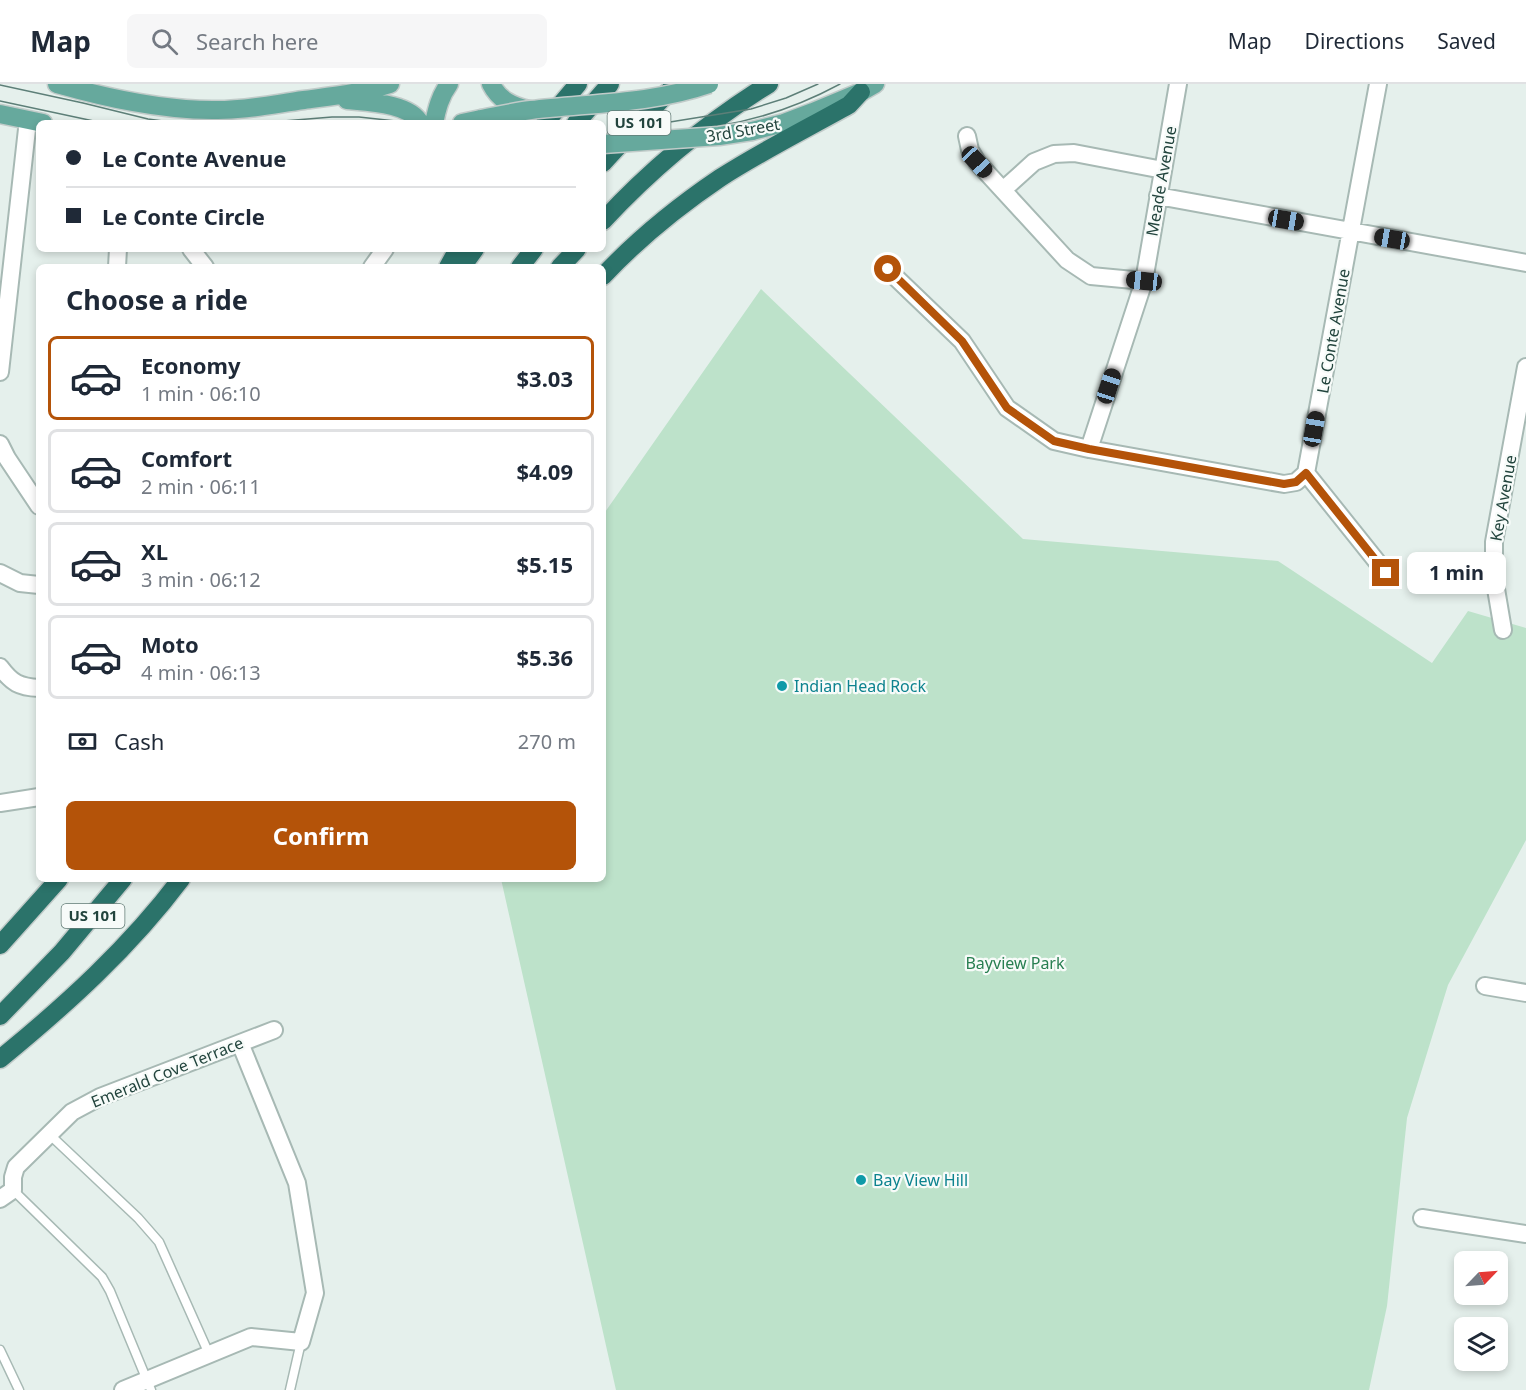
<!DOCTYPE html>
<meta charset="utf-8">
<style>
:root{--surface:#fff;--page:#f6f6f7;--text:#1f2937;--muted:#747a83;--line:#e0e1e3;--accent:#b45309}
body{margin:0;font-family:"Noto Sans",sans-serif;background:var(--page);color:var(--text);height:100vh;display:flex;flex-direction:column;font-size:22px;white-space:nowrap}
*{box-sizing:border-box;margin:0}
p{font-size:20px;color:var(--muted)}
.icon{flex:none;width:33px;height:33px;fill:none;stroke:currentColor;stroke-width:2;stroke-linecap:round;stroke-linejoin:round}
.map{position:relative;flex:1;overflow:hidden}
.sheet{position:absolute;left:36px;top:180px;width:570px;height:618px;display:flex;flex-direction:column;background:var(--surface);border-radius:9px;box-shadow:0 3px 9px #0003}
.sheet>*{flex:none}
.hud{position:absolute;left:36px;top:36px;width:570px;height:132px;border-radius:9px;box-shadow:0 3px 9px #0003;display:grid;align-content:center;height:132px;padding:0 30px;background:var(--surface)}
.needle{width:39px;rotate:65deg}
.buttons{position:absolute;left:1454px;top:1167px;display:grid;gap:12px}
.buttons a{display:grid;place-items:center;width:54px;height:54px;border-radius:9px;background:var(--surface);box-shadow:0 3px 9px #0003;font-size:30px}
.end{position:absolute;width:27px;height:27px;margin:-14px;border:8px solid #b45309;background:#fff;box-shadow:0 0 0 3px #fff}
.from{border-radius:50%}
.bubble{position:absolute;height:42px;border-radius:9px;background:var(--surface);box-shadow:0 3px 9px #0003;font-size:20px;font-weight:700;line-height:42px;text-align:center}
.car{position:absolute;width:18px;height:36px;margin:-18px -9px;border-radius:8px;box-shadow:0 0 4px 2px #0007;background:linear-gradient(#222 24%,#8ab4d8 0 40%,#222 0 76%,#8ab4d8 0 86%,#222 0)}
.hud b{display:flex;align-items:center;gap:21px;height:57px;font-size:22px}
.hud b+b{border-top:2px solid var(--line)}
.hud i{width:15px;height:15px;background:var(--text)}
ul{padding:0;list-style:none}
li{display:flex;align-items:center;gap:18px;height:84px;margin:0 12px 9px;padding:0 18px;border:3px solid var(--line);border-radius:9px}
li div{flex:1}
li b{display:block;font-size:22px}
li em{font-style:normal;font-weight:700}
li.selected{border-color:var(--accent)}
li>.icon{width:54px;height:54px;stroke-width:1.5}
h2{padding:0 30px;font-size:27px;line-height:72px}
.pay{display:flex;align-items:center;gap:15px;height:66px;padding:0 30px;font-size:22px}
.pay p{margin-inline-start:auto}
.action{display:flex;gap:12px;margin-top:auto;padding:12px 30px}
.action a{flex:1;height:69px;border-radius:9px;background:var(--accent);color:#fff;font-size:24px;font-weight:700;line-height:69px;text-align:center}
header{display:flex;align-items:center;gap:36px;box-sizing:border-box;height:84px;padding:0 30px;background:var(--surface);border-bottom:2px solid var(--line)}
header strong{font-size:28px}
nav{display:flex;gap:33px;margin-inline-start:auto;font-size:21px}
.search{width:420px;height:54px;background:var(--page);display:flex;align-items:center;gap:15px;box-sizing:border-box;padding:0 21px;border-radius:9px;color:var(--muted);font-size:22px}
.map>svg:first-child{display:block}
.green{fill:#bde2ca}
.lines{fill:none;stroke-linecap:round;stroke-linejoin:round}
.lane-casing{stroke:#a7b9b4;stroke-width:11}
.street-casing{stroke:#a7b9b4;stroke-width:20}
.primary-casing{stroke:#c1cbc9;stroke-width:21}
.highway-casing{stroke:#c1cbc9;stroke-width:21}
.lane{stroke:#fff;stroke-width:8}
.street{stroke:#fff;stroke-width:16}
.primary{stroke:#66a99d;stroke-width:18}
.highway{stroke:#2b736a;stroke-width:18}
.tram{stroke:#5d7f78;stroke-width:1.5}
.primary-bridge-casing{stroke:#c1cbc9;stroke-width:21;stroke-linecap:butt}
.primary-bridge{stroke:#66a99d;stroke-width:18}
.route{stroke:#b45309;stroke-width:8}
.culture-dot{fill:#0f9aa8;stroke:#f7fbf9;stroke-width:2}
.labels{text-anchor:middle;stroke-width:4.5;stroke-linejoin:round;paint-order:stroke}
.shield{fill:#f7fbf9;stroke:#627b75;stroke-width:1.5}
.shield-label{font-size:15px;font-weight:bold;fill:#22443d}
.street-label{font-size:16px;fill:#22443d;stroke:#f7fbf9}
.culture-label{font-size:16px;fill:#0d838f;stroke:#f7fbf9;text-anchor:start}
.park-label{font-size:16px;fill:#287f51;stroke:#f7fbf9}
</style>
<header>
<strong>Map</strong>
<div class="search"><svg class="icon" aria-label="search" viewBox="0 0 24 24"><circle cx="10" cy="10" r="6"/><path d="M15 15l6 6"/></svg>Search here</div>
<nav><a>Map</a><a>Directions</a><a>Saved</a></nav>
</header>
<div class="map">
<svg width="1526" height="1306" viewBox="0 0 1526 1306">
<rect width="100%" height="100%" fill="#e5f0ec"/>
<path class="green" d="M761 205 1023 455 1278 477 1432 579 1468 527 1526 544V756L1448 901 1407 1034 1387 1222 1369 1306H616L501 795H603V431Z"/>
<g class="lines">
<g class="lane-casing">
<path id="lane" d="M49 1050 138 1134 159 1158 209 1270
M13 1106 102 1193 110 1207 151 1306
M0 1266 19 1306
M290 1306 301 1258"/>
</g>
<g class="street-casing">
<path id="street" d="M967 52 970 66 977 78 1067 176 1091 192 1144 197
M1003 106 1034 78 1054 70 1074 69 1163 86
M1158 112 1526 179
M191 165 205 183
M117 183 118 165
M372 183 385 165
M887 185 962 257 1007 324 1054 357 1089 365 1284 400 1296 398 1306 389 1378 0
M0 288 28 36
M0 360 7 374 39 422
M1089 365 1144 197 1178 0
M1306 389 1386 489
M0 489 20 499 39 501
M1503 546 1494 493V458L1526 283
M0 583C12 599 19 603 39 604
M0 719 39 713
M1485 902 1526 909
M0 1115 13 1106V1093L16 1083 72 1028 100 1013 274 946
M1422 1134 1526 1150
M123 1306 251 1253 301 1258 315 1209 297 1099 240 959"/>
</g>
<g class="primary-casing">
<path id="primary" d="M57 0C107 14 160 26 212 26 242 27 274 20 304 16 333 12 362 9 390 0
M491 0C499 16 512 22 529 26
M347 16C367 18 410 19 420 39
M0 30 43 39
M434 39C437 25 440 12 449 0
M462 39 481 35
M752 47 784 39 813 28 861 8 875 0"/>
</g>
<g class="highway-casing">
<path id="highway" d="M545 39 578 0
M576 39 610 0
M603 79 671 5
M603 137C652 84 708 38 769 0
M448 183 458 165
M462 183 475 165
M520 183 534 165
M560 183 577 165
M603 192C638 155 677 123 720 94 762 67 806 45 849 21L861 8
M0 861 59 795
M0 932 62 868 123 795
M0 975C66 921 130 863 181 795"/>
</g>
<use href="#lane" class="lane"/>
<use href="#street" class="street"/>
<use href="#primary" class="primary"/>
<use href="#highway" class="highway"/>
<path class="tram" d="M0 1 83 19 148 35 178 39
M0 17 103 39
M670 38 751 25 786 14 818 0
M259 39 332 33H359L414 39
M603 51C641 48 681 48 718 42 761 35 803 20 840 0"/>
<g class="primary-bridge-casing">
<path id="primary-bridge" d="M481 35C497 32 514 28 531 26 590 19 651 20 709 0
M603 60 719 52 752 47"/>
</g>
<use href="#primary-bridge" class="primary-bridge"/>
</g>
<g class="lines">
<path class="route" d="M888 185 962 257 1007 324 1054 357 1089 365 1284 400 1296 398 1306 389 1386 489"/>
</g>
<g class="culture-dot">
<circle cx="782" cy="602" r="6"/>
<circle cx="861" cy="1096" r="6"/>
</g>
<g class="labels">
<g class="shield">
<rect x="607.5" y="27" width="63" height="24" rx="4.5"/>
<rect x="61.5" y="820" width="63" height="24" rx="4.5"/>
</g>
<g class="shield-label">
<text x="639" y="44">US 101</text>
<text x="93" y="837">US 101</text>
</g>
<g class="street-label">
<text transform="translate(743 46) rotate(-10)" y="6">3rd Street</text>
<text transform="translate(1161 97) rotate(-80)" y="6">Meade Avenue</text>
<text transform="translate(1333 247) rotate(-80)" y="6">Le Conte Avenue</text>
<text transform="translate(1503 414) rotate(-80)" y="6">Key Avenue</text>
<text transform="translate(167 988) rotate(-22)" y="6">Emerald Cove Terrace</text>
</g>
<g class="culture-label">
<text x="794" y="608">Indian Head Rock</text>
<text x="873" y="1102">Bay View Hill</text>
</g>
<g class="park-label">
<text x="1015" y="885">Bayview Park</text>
</g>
</g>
</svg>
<div class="buttons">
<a><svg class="needle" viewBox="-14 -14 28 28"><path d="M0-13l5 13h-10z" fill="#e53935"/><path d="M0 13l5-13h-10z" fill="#747a83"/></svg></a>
<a><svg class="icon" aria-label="layers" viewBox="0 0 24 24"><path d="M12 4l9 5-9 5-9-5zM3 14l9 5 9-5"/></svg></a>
</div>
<i class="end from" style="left:888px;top:185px"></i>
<i class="end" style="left:1386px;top:489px"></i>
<div class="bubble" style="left:1407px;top:468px;width:99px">1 min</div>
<i class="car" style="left:977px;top:78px;rotate:137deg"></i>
<i class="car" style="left:1286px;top:136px;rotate:100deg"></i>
<i class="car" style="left:1392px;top:155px;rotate:280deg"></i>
<i class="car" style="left:1144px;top:197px;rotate:276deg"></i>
<i class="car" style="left:1109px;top:302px;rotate:18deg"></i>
<i class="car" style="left:1314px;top:345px;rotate:10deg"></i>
<div class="hud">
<b><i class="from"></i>Le Conte Avenue</b>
<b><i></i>Le Conte Circle</b>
</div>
<section class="sheet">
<h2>Choose a ride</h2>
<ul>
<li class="selected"><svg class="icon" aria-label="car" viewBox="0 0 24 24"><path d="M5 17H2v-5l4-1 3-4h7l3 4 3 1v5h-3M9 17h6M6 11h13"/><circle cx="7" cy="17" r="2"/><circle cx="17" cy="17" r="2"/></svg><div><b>Economy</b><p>1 min · 06:10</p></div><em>$3.03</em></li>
<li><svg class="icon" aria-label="car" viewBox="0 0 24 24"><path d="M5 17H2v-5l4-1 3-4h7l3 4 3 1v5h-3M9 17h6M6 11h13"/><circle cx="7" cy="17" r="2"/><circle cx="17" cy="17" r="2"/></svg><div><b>Comfort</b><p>2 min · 06:11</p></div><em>$4.09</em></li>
<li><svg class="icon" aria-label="car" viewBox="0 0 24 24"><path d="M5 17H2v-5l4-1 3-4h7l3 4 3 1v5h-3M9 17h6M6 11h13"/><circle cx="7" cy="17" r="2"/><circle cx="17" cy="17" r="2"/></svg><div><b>XL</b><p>3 min · 06:12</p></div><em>$5.15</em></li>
<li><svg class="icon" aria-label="car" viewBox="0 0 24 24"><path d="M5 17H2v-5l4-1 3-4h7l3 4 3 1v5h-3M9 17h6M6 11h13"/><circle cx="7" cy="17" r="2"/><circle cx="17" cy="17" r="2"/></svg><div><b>Moto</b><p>4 min · 06:13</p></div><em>$5.36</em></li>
</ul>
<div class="pay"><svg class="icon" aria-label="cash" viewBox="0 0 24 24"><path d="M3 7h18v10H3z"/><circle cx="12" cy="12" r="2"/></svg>Cash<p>270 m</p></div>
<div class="action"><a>Confirm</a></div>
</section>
</div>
